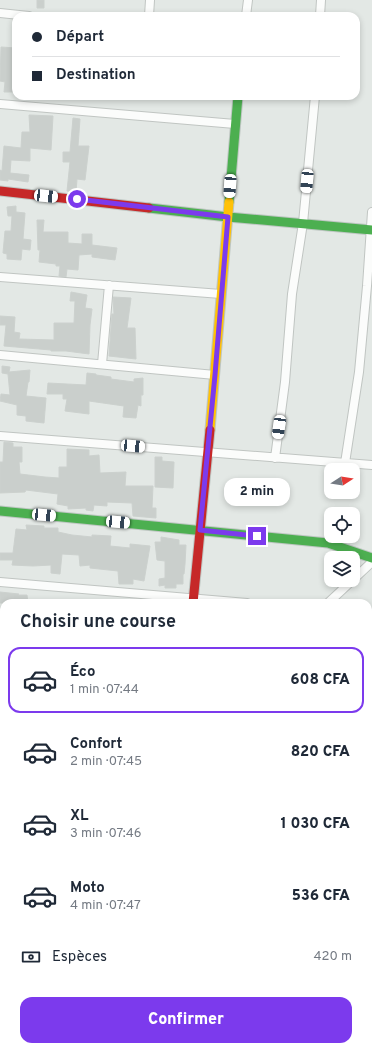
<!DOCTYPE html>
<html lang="fr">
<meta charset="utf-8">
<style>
:root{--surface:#fff;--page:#f2f2f3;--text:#1f2937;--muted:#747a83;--line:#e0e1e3;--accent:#7c3aed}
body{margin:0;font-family:Overpass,sans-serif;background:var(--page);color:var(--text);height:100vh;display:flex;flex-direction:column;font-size:15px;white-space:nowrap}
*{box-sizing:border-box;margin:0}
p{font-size:13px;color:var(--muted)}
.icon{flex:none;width:22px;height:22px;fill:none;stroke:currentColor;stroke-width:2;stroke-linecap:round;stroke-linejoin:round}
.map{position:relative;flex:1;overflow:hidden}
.details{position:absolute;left:0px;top:599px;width:372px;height:452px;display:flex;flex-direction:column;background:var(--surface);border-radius:12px 12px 0 0;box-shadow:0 2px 6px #0003}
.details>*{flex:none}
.guide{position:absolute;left:12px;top:12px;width:348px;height:88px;border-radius:12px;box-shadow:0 2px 6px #0003;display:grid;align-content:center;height:88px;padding:0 20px;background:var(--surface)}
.needle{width:26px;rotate:78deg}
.buttons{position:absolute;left:324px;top:463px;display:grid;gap:8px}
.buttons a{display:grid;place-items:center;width:36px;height:36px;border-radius:8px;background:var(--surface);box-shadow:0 2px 6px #0003;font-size:20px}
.end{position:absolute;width:18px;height:18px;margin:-9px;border:5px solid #7c3aed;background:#fff;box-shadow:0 0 0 2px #fff}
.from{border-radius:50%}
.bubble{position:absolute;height:28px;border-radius:12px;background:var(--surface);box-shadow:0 2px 6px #0003;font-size:13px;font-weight:800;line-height:28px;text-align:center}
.car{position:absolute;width:12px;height:24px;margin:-12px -6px;border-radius:5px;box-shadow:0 0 3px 1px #0007;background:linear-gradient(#fff 24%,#345 0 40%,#fff 0 76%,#345 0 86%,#fff 0)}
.guide b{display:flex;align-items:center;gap:14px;height:38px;font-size:15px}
.guide b+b{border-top:1px solid var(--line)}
.guide i{width:10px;height:10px;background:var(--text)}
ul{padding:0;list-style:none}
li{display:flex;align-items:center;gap:12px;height:66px;margin:0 8px 6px;padding:0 12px;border:2px solid transparent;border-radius:12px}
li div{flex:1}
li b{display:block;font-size:15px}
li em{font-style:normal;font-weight:800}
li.selected{border-color:var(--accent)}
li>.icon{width:36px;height:36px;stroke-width:1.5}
h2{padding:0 20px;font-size:18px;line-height:48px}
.pay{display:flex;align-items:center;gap:10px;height:44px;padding:0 20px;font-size:15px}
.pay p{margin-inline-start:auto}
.cta{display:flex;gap:8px;margin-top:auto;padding:8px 20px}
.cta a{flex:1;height:46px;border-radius:12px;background:var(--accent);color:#fff;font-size:16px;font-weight:800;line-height:46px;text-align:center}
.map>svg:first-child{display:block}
.building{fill:#cacfcc;stroke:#ccd1ce}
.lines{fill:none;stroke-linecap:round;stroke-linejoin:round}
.street-casing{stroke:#c0c5c2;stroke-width:10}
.fast-casing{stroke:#bec6c2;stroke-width:11}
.slow-casing{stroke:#bec6c2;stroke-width:11}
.jam-casing{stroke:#bec6c2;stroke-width:11}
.street{stroke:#fbfcfb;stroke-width:8}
.fast{stroke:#4caf50;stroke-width:9}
.slow{stroke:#ffc107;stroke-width:9}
.jam{stroke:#c62828;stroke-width:9}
.route{stroke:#7c3aed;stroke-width:5}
</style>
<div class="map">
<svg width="372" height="1051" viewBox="0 0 372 1051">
<rect width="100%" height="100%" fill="#e3e8e5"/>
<path class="building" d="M37 0H44V8H37Z
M1 47 16 48V92H4L5 82 0 81Z
M29 115 53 116 51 150 30 148V161L11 160 10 173 29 175 28 182 8 179V181L0 180V170L2 171 4 146 21 148 22 132H30Z
M73 118 80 119 78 146H89L85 180 77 179 76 192 67 191 70 162H63V152H70Z
M16 206V212L25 213 23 239 31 240 30 250 22 249 21 260 7 259V254L3 253 5 231H11L12 216H8L7 207Z
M37 220H44L43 232H68V243L82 244V234H92V245L117 248 115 260 92 257V254L79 255 78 270 67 269 66 277 59 276 60 266H56V264L39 262 40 250H38Z
M71 292 87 295 85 308 92 309 90 325 89 354 66 351H51V350L4 346 6 325H0V316L15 317 14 332 20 333 19 339 54 340V323H74L75 301H70Z
M113 297 131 298 127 328H135L136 359 109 356 112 314H114Z
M2 366 10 367 9 372 30 370 29 382H28L26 396 46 398 44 423 26 421V416L17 415V405L0 401 1 394 10 395 8 374 2 373Z
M87 373 96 374V375L111 377V379L134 382V379L143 378V395H141V406L138 405 136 418 123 417 124 406 89 401V414L65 411 67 399H63V394H47L48 383 86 385Z
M4 442 13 443V447H22V462H19L20 474 45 477 59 478V467H67V449L89 450V456L99 455 100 473 126 472 125 486H153L152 508H156V518L133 516 132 503 107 502V506L94 505 93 511 86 510V508L68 509V506L57 504 58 494 26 490 25 492 0 493V462H3Z
M155 457H162V461L174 462 173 488 155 487Z
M26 525 44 526V528H58V532L72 535 92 537V535L111 536 110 546 130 548V544L150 546 144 581 133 579V584H119L118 571 90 568V565L80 566 79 555 62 554 60 574 51 573V565L33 566 12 565 13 560H0V553H13L16 529 27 530Z
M161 537 179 540V545H186L185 564 184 574H183V584H176V588H165V585L159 586V579L165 578V561L157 560 155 542H161Z
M0 592 19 594 18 595H27L28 603H0Z"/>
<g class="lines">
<g class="street-casing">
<path id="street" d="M0 13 29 16
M149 16 150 0
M246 16 248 0
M320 16 321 0
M0 104 235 124
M0 277 221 294
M0 355 215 375
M102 364 109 285
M0 436 372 465
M275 458 285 382 292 294 303 223 315 96
M345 463 359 372 367 286 372 212
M0 582 247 603
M328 603 372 562
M0 653H4
M0 722 4 723
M368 755H372
M0 793H4
M368 827 372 828
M0 866 4 867
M368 898H372
M0 910 4 907
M0 934H4
M368 965 372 966
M0 997 4 998
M368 1037H372
M221 1051V1047"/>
</g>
<g class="fast-casing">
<path id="fast" d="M229 202 238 96
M149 208 228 217 372 230
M0 511 328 543 372 558"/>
</g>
<g class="slow-casing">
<path id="slow" d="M210 430 229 202"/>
</g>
<g class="jam-casing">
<path id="jam" d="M0 191 149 208
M193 603 210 430"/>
</g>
<use href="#street" class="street"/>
<use href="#fast" class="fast"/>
<use href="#slow" class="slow"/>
<use href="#jam" class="jam"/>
</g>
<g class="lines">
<path class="route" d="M77 199 228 217 215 375 200 530 257 536"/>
</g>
</svg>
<div class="buttons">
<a><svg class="needle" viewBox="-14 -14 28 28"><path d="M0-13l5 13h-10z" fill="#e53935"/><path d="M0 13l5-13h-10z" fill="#747a83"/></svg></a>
<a><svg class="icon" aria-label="locate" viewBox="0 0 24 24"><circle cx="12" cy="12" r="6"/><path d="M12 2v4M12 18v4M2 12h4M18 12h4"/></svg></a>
<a><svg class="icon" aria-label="layers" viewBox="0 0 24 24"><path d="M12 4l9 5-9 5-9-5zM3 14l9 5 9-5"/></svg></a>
</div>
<i class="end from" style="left:77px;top:199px"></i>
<i class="end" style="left:257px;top:536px"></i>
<div class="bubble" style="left:224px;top:478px;width:66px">2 min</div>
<i class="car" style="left:307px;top:181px;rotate:185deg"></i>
<i class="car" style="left:230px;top:186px;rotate:184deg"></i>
<i class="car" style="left:46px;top:196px;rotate:96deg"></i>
<i class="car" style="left:279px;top:427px;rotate:188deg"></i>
<i class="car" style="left:133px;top:446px;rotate:95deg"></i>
<i class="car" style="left:44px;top:515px;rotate:95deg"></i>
<i class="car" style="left:118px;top:522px;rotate:95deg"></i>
<div class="guide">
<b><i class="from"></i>Départ</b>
<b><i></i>Destination</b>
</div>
<section class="details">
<h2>Choisir une course</h2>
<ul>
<li class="selected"><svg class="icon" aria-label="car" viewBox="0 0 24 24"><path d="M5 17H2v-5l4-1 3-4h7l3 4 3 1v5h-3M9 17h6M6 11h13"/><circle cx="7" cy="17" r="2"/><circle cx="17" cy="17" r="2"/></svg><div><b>Éco</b><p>1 min · 07:44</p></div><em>608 CFA</em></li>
<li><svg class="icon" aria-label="car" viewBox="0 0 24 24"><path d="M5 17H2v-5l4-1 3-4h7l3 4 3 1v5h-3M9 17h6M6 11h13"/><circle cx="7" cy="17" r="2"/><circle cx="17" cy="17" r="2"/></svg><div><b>Confort</b><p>2 min · 07:45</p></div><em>820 CFA</em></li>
<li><svg class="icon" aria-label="car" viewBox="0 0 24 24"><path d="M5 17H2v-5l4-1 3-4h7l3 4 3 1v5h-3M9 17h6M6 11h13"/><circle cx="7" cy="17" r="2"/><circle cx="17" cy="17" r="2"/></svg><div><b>XL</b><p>3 min · 07:46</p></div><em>1 030 CFA</em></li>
<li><svg class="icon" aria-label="car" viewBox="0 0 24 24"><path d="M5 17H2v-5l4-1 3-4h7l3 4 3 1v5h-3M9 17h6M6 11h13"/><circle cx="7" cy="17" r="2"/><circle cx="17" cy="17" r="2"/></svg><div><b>Moto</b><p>4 min · 07:47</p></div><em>536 CFA</em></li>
</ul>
<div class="pay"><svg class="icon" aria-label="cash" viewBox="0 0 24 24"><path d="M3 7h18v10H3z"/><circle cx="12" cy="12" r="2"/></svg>Espèces<p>420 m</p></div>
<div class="cta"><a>Confirmer</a></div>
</section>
</div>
